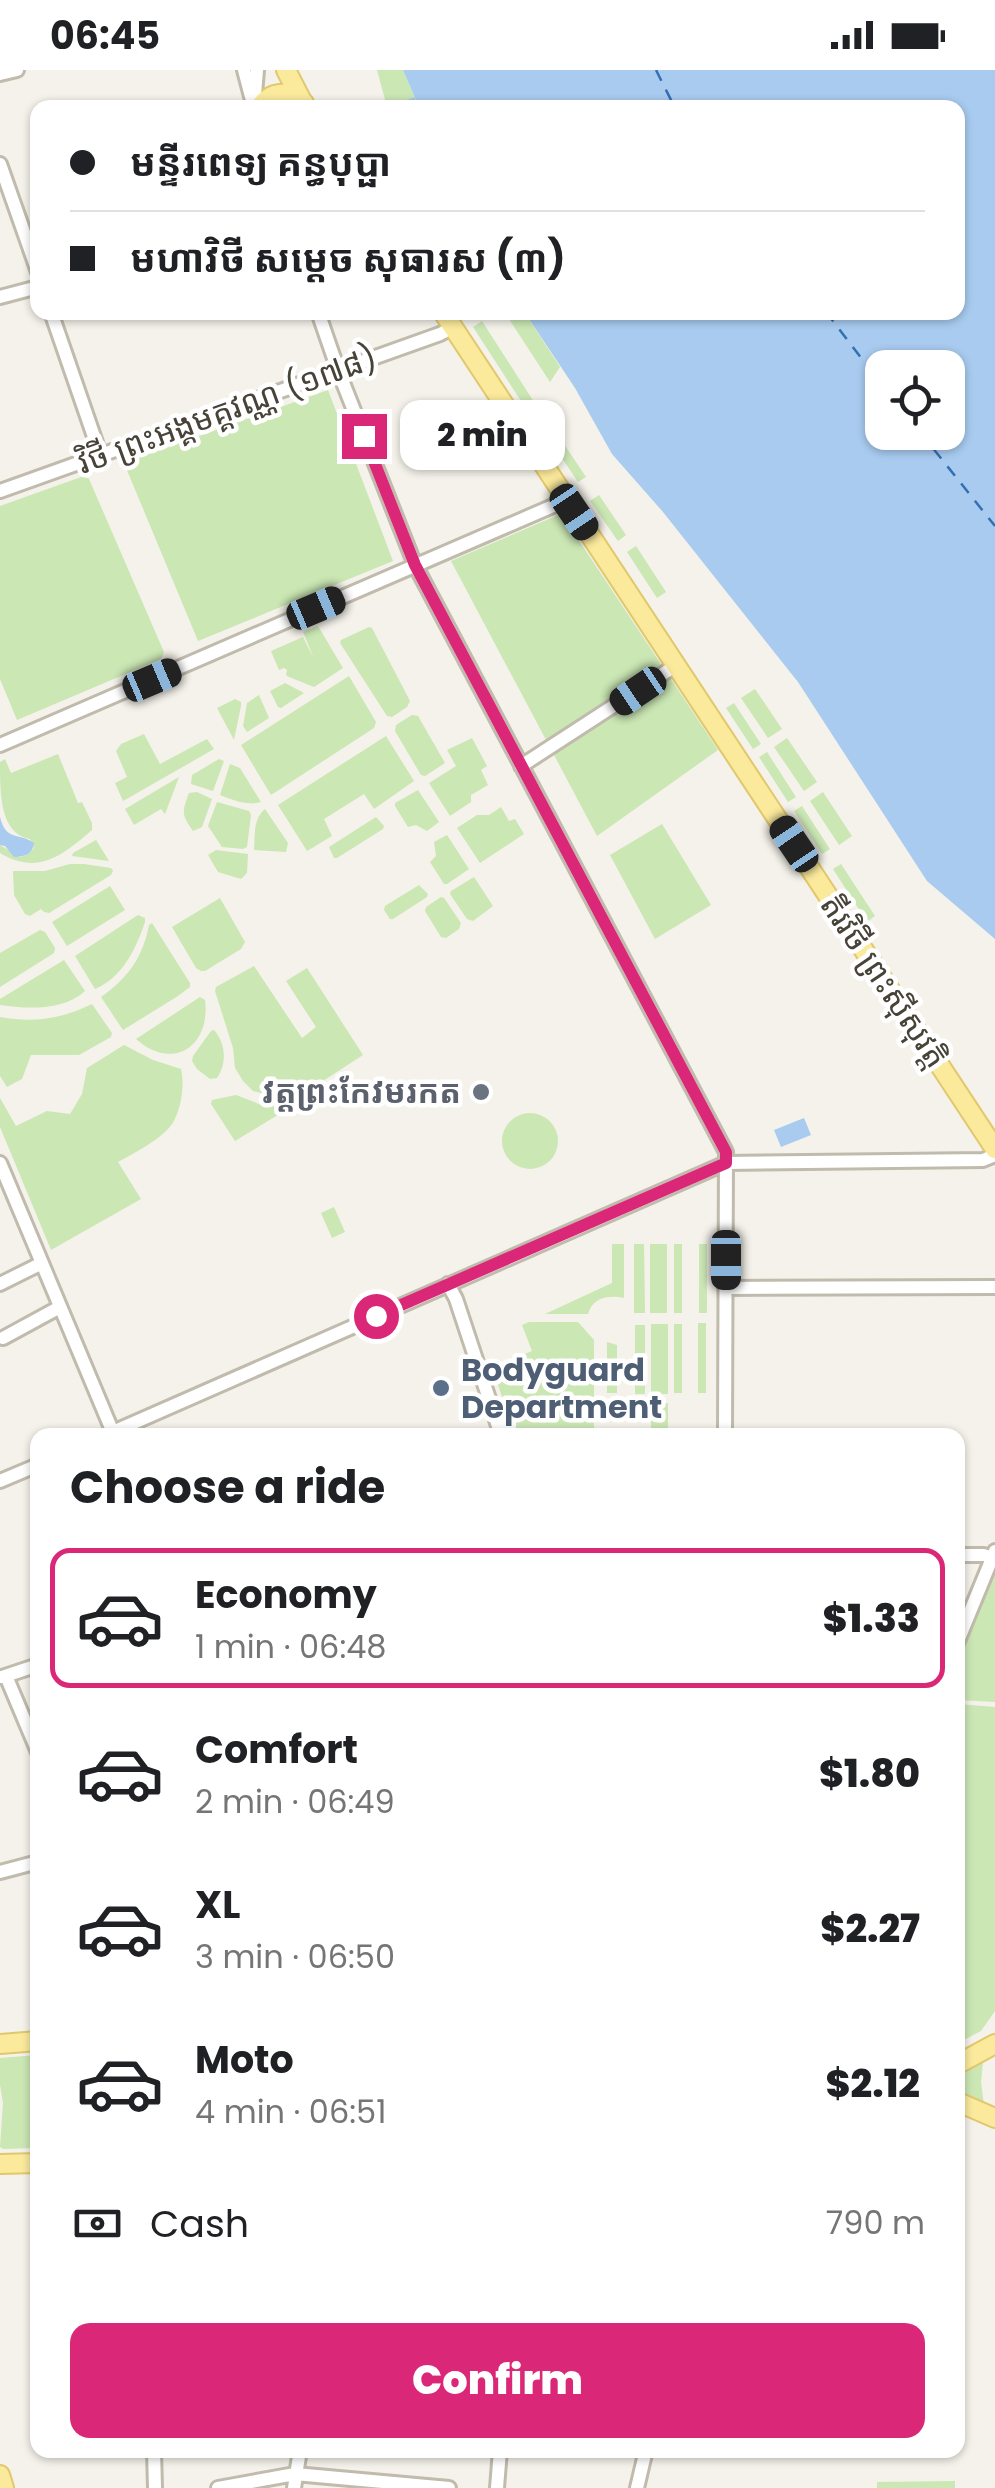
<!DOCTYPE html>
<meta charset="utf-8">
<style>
:root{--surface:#fff;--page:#f2f2f2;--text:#202124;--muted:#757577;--line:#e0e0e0;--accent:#db2777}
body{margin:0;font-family:Poppins,"Noto Sans Khmer",sans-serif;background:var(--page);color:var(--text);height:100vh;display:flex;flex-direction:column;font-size:38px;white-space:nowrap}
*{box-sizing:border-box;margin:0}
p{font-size:32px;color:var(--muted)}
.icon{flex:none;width:55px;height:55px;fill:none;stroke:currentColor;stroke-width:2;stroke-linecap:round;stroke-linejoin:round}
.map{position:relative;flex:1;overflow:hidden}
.panel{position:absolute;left:30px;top:1358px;width:935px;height:1030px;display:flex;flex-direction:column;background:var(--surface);border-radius:20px;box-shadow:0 2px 8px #0004}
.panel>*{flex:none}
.top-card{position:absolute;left:30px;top:30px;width:935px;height:220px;border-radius:20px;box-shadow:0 2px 8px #0004;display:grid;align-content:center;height:220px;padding:0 40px;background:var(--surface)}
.fabs{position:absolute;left:865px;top:280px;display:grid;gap:20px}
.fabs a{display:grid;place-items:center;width:100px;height:100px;border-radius:20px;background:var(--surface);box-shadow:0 2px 8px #0004;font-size:50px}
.end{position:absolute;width:45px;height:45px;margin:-22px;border:12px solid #db2777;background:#fff;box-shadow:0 0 0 5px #fff}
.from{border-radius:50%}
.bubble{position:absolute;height:70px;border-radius:20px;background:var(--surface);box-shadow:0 2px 8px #0004;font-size:32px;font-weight:800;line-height:70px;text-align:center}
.car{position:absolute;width:30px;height:60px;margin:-30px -15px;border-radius:12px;box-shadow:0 0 8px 2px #0007;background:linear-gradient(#222 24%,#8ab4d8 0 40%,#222 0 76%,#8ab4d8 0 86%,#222 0)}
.top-card b{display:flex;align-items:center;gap:35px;height:95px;font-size:38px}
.top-card b+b{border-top:2px solid var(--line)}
.top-card i{width:25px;height:25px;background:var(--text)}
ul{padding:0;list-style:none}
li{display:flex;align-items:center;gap:30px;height:140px;margin:0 20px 15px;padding:0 20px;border:5px solid transparent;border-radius:20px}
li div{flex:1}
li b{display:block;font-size:38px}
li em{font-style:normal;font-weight:800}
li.selected{border-color:var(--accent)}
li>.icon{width:90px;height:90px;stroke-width:1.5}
h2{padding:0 40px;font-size:45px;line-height:120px}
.pay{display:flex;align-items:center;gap:25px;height:110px;padding:0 40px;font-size:38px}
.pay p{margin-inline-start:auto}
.primary-button{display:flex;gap:20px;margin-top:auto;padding:20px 40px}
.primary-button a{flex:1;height:115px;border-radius:20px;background:var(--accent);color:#fff;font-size:40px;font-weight:800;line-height:115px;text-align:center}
.status{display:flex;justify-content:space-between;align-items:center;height:70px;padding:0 50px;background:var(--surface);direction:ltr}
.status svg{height:28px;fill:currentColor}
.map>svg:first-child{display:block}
.green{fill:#cbe7b4}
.water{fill:#a8cbef;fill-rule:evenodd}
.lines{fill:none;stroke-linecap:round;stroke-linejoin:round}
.stream{stroke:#a8cbef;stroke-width:2.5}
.ferry{stroke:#3370b1;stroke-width:2.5;stroke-dasharray:12 10;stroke-linecap:butt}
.minor-casing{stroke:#c0bbac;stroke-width:18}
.major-casing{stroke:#e1c86b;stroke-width:22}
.minor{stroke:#fff;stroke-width:12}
.major{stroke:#fbe99c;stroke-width:18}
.route{stroke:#db2777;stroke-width:12}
.worship-dot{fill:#6b7280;stroke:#fff;stroke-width:4}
.service-dot{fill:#5c6f8a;stroke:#fff;stroke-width:4}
.labels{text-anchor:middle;stroke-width:9;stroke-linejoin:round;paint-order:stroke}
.street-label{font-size:32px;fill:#484338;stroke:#fff}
.worship-label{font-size:32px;font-weight:bold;fill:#5b616d;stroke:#fff;text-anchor:end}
.service-label{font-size:32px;font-weight:bold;fill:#4e5e75;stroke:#fff;text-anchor:start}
</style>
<div class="status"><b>06:45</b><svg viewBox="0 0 49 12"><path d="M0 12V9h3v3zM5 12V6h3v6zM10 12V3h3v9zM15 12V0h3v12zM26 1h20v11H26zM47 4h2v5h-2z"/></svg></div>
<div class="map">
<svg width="995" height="2418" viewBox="0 0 995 2418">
<rect width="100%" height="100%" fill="#f4f2ea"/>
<path class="green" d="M377 0H403L419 37H387Z
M505 243H525L560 297 550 312Z
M482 251 541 343 532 348 473 257Z
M328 320 393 491 198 571 124 393Z
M552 356 586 407 578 412 544 361Z
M84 406 89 409 164 582 161 589 17 650 0 609V436Z
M599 425 626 465 618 471 590 431Z
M558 445 564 448 718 680 597 766 451 491Z
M636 476 666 522 657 528 627 482Z
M318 556 343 598 314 617 289 607 286 605 287 600 284 598 279 600 271 581 303 567 314 589 303 562Z
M369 557 372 558 410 631 407 637 392 647 387 646 340 573 341 570Z
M349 606 376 652 374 658 271 725 241 675Z
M285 613 304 623 281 638 278 637 270 621Z
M755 619 782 659 768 668 741 628Z
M259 625 269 648 247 662 243 656 247 633Z
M235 629 241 632V636L234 670 217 638Z
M734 633 761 674 753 679 726 638Z
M412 645 418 646 445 693 425 706 421 705 395 661 396 655Z
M144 664 160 694 207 669 214 679 123 731 115 713 127 707 116 681 121 674Z
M386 666 414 711 374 739 364 724 324 749 332 766 307 781 278 735Z
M472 668 487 696 481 700 488 715 471 725V732L450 746 429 713 456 696 447 680Z
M787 668 817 712 804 721 774 677Z
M767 682 796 727 788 732 759 687Z
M58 684 78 733 82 732 92 753V760C63 785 38 806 0 783V775L20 787 26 785 34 778 30 769C0 764 0 724 0 692L5 689 11 703Z
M219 689 224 691 213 721 191 714 192 705Z
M230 694 240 698 261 732C246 736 233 730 220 725Z
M179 707 165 744 161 739 134 755 125 739Z
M418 720 439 752 427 761 416 755 408 757 395 736V733Z
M197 722 212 729 202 757 193 761C181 744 182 742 189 723Z
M823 722 852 766 839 775 810 731Z
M217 732 249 741 251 745 247 777 243 779 222 777 208 756Z
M802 736 830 779 822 784 794 741Z
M501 737 509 751 515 749 524 764 480 793 457 758 477 745H489Z
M265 739 288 773 286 782 254 780C255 765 253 749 265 739Z
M376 747 384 756 383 759 337 788H334L329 777Z
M662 754 711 835 655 869 610 785Z
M447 765 469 799 447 814H444L430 792 436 786 434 772Z
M96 770 109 791 72 786 73 783Z
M216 780 248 784 247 803 241 809 218 802 208 785Z
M70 794H84L111 798 113 801 111 805 49 843 44 842 41 839 30 846 25 844 14 825 13 801H45Z
M841 794 875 846 867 852 833 799Z
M474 807 493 836 473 851 467 849 450 824 451 821Z
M419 815 428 824 427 827 393 849H390L384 840 385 836Z
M110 816 125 840 67 876 52 852Z
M441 827 444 828 461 853 459 859 446 868 441 867 425 841 426 837Z
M220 828 245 872 241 879 205 901H201L196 898 172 857Z
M138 845 145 848V852C136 879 122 908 95 919L75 886Z
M152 853 190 913V917L178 926 123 960 101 927C128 908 143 887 149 855Z
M40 860 45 862 55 878 54 883 0 917V883Z
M64 890 85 921C63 941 28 939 0 935V929Z
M254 896 302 968 316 957 286 911 307 898 363 985 306 1022 265 1024 253 1021 243 1011 235 998 233 978 215 921 216 917Z
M200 927 205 930C211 976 173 1002 136 969Z
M92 934 112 963 111 967 79 985H31L22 1009 7 1017 0 1006V947C35 953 61 949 92 934Z
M214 960C226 973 227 994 217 1008L210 1009 197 999 192 991 193 986 211 961Z
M124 975 153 990 181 999C185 1015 181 1040 172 1054 162 1069 134 1083 118 1092L141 1129 51 1180 0 1057V1028L16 1056 47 1041 70 1044 82 1024 87 998Z
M236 1025 264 1036 294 1035 235 1071 211 1034 212 1030Z
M502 1071a28 28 0 1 1 56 0a28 28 0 1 1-56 0Z
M334 1137 345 1162 332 1168 321 1143Z
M612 1174H624V1228C609 1225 593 1227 588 1244H545L612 1213Z
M634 1174H644L645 1243H634Z
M650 1174H667V1243H650Z
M674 1174H682V1243H674Z
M699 1174H707V1243H699Z
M529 1252H578L594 1270V1365H515L492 1297 532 1281 522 1255Z
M698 1253H706V1323H698Z
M651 1254H668V1324H651Z
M674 1254H682V1323H674Z
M635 1255H645V1324H635Z
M607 1272 617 1275V1323H607Z
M651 1333H668V1365H651Z
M995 1494V1632L958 1630V1586Z
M958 1634 995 1637V1941L981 1961 958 1973Z
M37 1985V2078L3 2079 0 2077 3 2033 0 2015V1988Z
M980 1991 983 1992 981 2012 984 2035 981 2037 958 2021V2006Z
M955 2411V2418H877V2412Z"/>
<path class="water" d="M403 0H995V869L927 811 798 612 663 442 612 384 575 318 525 243 958 242V38L419 37ZM882 298H948V362H882Z
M0 747C6 772 19 762 34 773 33 784 24 787 14 787L5 776 0 775Z
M804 1048 811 1065 781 1077 774 1060Z"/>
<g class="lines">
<path class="stream" d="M388 37 414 29"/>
<path class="ferry" d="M656 0 675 38
M826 242 882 315
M920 362 995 456"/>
<g class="minor-casing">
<path id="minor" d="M244 0 254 38
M0 4 17 0
M255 24 257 0
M0 94 38 202
M0 227 38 217
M51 242 100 384
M318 242 338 300 415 495 726 1082 725 1365
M0 421 440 264 453 257
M0 675 553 436 565 428
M521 696 675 596
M0 1093 114 1365
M0 1214 42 1193
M448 1214 456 1229 501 1365
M725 1218 995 1217
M3 1268 60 1237
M106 1365 726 1093 983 1090 995 1085
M0 1411 38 1395
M958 1485H984L992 1488
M958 1571 995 1481
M6 1606 38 1682
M2 1607 38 1595
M0 1802 38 1792
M154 2380 155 2418
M218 2418 295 2404 449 2418
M294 2418 300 2380
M497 2418 500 2380
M637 2418 646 2380"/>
</g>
<g class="major-casing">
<path id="major" d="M286 0 302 31
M259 38C271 20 287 20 304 33
M443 242 995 1079
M0 1974 38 1971
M958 1994 995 1974
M958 2032 995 2048
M0 2094 38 2093
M0 2405 4 2418"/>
</g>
<use href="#minor" class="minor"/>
<use href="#major" class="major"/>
</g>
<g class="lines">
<path class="route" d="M364 366 415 495 726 1082V1093L376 1246"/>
</g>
<circle class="worship-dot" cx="481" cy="1022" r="10"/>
<circle class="service-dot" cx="441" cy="1318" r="10"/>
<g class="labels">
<g class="street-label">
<text transform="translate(227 340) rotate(-20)" y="11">វិថី ព្រះអង្គមគ្គវណ្ណ (១៧៨)</text>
<text transform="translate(884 911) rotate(56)" y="11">តីរវិថី ព្រះស៊ីសុវត្តិ</text>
</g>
<g class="worship-label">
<text x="461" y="1033">វត្តព្រះកែវមរកត</text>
</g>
<g class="service-label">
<text x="461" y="1311">Bodyguard<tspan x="461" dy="37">Department</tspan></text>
</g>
</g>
</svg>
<div class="fabs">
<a><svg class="icon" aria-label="locate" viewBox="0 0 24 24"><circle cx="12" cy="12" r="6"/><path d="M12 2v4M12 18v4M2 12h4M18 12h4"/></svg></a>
</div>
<i class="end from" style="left:376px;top:1246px"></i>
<i class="end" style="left:364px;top:366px"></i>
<div class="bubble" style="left:400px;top:330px;width:165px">2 min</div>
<i class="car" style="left:574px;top:442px;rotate:146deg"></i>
<i class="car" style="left:316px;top:538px;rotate:67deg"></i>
<i class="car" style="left:152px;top:610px;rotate:67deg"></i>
<i class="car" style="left:638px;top:621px;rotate:236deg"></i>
<i class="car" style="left:794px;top:774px;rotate:326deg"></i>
<i class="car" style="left:726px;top:1190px;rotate:180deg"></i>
<div class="top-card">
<b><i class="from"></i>មន្ទីរពេទ្យ គន្ធបុប្ផា</b>
<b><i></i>មហាវិថី សម្តេច សុធារស (៣)</b>
</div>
<section class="panel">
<h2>Choose a ride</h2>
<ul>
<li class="selected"><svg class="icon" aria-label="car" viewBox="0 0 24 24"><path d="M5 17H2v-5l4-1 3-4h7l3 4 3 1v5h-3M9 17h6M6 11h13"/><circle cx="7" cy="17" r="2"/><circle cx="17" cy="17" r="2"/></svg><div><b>Economy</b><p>1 min · 06:48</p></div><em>$1.33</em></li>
<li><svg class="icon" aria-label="car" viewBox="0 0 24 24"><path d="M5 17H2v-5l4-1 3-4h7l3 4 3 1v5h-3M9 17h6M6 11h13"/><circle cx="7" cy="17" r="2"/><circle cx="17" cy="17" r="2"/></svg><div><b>Comfort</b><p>2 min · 06:49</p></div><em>$1.80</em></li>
<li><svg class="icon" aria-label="car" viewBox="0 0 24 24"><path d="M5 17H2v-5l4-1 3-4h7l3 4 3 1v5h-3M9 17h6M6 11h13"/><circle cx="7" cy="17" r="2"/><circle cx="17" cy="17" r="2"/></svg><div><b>XL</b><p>3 min · 06:50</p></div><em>$2.27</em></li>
<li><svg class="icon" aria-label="car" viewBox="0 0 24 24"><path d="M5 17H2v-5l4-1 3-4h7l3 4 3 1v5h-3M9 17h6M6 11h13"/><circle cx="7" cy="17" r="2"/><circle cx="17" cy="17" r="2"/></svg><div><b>Moto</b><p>4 min · 06:51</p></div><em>$2.12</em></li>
</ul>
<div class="pay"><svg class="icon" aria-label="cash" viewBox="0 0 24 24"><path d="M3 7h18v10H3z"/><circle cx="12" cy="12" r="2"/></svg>Cash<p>790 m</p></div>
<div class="primary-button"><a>Confirm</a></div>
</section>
</div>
